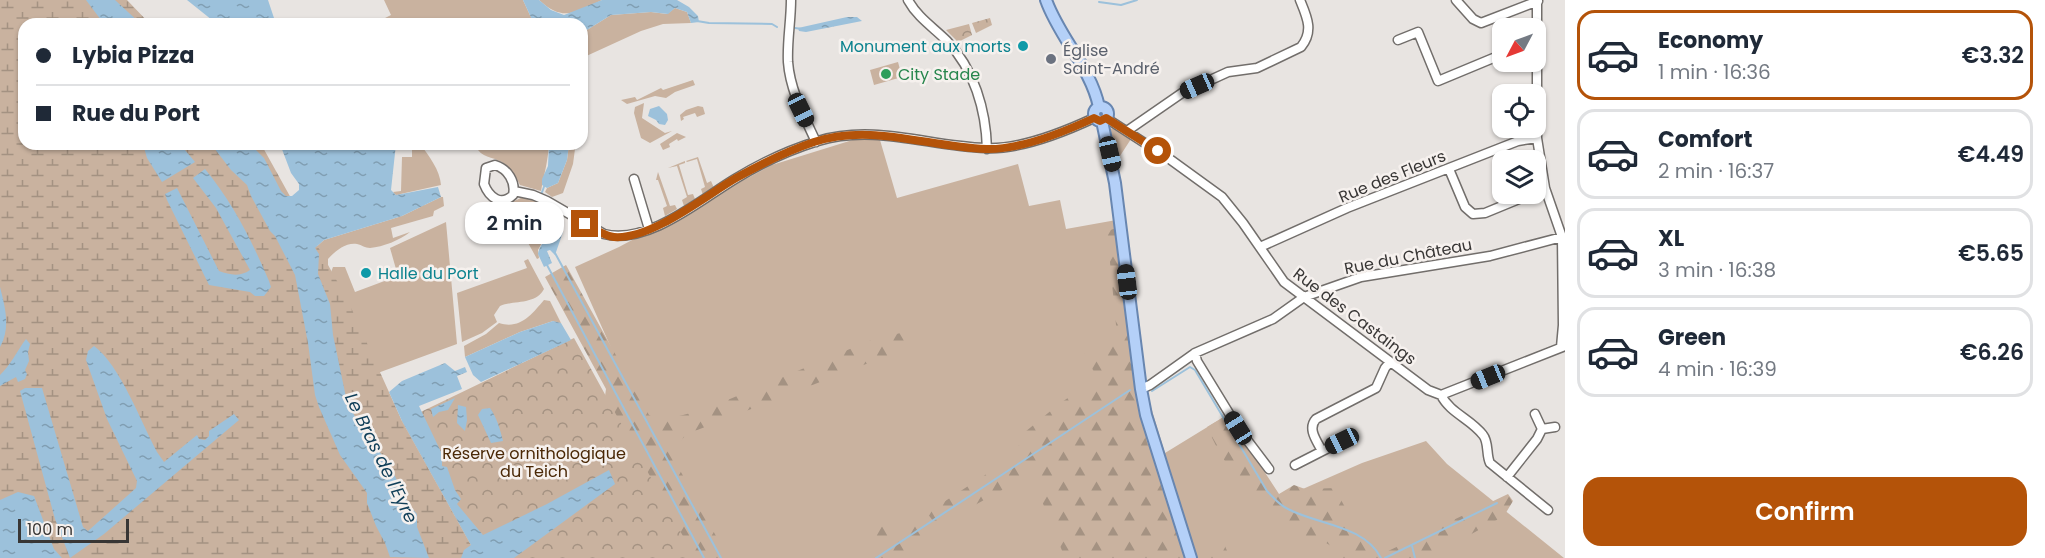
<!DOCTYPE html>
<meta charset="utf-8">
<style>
:root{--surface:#fff;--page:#f2f2f3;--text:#1f2937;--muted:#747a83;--line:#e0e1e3;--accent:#b45309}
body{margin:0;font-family:Poppins,sans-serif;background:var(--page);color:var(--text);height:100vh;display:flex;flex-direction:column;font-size:22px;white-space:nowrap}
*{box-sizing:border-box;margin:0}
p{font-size:20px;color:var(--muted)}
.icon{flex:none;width:33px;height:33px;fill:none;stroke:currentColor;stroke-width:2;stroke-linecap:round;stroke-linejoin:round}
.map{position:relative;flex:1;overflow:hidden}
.sheet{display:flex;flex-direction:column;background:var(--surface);width:480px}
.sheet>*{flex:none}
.top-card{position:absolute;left:18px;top:18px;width:570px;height:132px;border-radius:18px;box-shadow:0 2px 4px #0004;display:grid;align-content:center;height:132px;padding:0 18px;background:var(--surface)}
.needle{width:39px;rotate:229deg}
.controls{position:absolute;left:1492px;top:18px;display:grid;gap:12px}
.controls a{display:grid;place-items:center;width:54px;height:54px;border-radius:12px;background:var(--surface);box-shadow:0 2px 4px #0004;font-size:30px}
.scale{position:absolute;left:18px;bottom:15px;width:111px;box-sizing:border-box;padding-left:6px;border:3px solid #383635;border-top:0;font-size:16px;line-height:21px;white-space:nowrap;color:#383635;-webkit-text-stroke:4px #f6f1ee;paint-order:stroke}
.end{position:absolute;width:27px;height:27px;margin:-14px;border:8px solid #b45309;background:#fff;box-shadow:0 0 0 3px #fff}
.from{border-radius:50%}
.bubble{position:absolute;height:42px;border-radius:18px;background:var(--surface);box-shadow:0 2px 4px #0004;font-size:20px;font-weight:600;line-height:42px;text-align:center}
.car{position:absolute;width:18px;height:36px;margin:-18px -9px;border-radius:8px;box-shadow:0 0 4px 2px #0007;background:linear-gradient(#222 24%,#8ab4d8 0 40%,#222 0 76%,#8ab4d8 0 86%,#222 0)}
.top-card b{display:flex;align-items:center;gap:21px;height:57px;font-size:22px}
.top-card b+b{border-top:2px solid var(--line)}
.top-card i{width:15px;height:15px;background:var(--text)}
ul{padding:10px 0 0;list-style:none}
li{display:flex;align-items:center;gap:18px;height:90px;margin:0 12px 9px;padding:0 6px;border:3px solid var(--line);border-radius:18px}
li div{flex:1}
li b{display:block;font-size:22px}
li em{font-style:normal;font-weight:600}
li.current{border-color:var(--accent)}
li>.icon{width:54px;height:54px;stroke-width:1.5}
.action{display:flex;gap:12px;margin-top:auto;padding:12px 18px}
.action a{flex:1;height:69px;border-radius:18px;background:var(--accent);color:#fff;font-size:24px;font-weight:600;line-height:69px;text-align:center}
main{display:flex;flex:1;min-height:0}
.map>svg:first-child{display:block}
.grass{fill:#c9b29f}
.forest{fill:url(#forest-firs)}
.wetland{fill:url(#wetland-marsh)}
.park{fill:url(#park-crowns)}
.water{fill:url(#water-ripples)}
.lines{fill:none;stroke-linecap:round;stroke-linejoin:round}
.stream{stroke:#9cc1db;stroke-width:2}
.minor-casing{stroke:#726e6b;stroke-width:11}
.major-casing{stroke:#6886b0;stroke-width:14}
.minor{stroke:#fff;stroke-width:8}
.major{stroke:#b4d0f8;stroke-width:10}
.route{stroke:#b45309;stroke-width:8}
.culture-dot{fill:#0f9aa8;stroke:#f6f1ee;stroke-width:2}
.worship-dot{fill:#6b7280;stroke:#f6f1ee;stroke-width:2}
.leisure-dot{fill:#2e9e5b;stroke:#f6f1ee;stroke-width:2}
.labels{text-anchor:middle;stroke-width:5;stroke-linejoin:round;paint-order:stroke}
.culture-label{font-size:16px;fill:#0d838f;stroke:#f6f1ee;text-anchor:end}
.worship-label{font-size:16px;fill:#5b616d;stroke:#f6f1ee;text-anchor:start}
.leisure-label{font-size:16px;fill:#27864d;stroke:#f6f1ee;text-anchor:start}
.street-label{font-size:16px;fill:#383635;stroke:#f6f1ee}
.park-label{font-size:16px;fill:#4a2806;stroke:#f6f1ee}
.water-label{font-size:18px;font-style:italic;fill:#0f3e58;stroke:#f6f1ee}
</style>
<main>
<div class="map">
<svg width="1565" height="558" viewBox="0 0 1565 558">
<defs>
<pattern id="forest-firs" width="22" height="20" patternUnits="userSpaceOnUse" patternTransform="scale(1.5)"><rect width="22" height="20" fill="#c9b29f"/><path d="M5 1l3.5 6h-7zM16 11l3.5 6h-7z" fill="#a49282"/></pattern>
<pattern id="wetland-marsh" width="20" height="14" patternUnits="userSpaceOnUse" patternTransform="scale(1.5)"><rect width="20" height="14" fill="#c9b29f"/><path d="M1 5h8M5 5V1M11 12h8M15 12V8" fill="none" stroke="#a49282"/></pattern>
<pattern id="park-crowns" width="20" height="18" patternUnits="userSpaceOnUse" patternTransform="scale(1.5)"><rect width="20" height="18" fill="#c9b29f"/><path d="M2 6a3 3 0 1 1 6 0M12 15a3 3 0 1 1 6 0" fill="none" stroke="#a49282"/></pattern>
<pattern id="water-ripples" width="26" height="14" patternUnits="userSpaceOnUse" patternTransform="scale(1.5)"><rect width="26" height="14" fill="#9cc1db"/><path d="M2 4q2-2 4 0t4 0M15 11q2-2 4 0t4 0" fill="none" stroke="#809eb2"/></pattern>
</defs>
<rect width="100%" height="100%" fill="#e8e4e1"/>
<path class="grass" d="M384 0H523L534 24H377L379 21 391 15Z
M539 0H602C575 13 563 22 539 0Z
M675 8 687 12 691 23 663 24 641 31 582 58V33L611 15 651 12 667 14Z
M898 62 902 77 874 85 870 70Z
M693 80 695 85 675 92 666 98 655 96 627 104 621 100 635 97 637 100 661 88 663 90Z
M644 103 642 118 665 133 672 131 650 143 641 138 634 113 635 107Z
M698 106 703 107 705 114 697 117 695 113 683 117 684 119 681 121 680 115 686 110Z
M1114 128 1131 139 1118 159 1110 129Z
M677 133 686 137 678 141 677 139 669 144 670 147 663 150 660 144Z
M859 138 880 140 897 198 1018 164 1029 206 1060 200 1066 229 1122 219 1146 391 1165 453 1227 415 1280 499 1362 463 1426 441 1447 464 1564 558H694L663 464 575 267 619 247 772 165Z
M412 144H420C429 156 440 170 441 185L396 195 393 192 401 191 402 157H412Z
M486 144H549C548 161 544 175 541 191L520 185C516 177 512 169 505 164 496 157 485 159 478 150Z
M569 144H575V149L573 164 563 193 552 197 545 192 547 188 558 183 567 160Z
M698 157 707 183 711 181 714 188 703 195 701 189 705 187 697 159 687 162 686 161Z
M685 161V163L679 165 688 195 693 194 695 199 684 206 682 200 687 197 677 166 668 168Z
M658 172 670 206 675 205 677 209 665 216 663 208 667 206 658 180H656Z
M441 197H443L444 206 434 211 433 216 391 228 393 238 410 232C400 240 383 247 370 248 365 248 362 245 357 244 346 242 335 251 328 259V269L315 248 324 240 402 216Z
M523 197 536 200C536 224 554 223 538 250L539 258 537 259 511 212 512 202Z
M446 222 457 344 375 374 330 275 333 267H345L355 292 398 276 390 248Z
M528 259 544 289C536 305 514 300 500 306L494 315 497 322 482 333 462 342 457 293 527 268 524 261Z
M544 300 550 301 561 323 553 321 520 332 465 357 464 346 486 334 499 323C520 330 532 314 544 300Z"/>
<path class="forest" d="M1123 226 1146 391 1138 405 1143 430 1184 558H1065L1031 474 937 526 927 513 1014 456 1025 432 1059 404 1097 378 1083 350 1117 335 1107 231Z
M566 265 649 415 660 421 706 409 869 341 920 328 912 346 687 434 670 452 728 558H559L604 403 606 389 545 277Z
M1227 415 1279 494 1294 485 1305 489 1336 488C1345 515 1366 533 1386 552L1508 494 1513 501 1504 516 1428 558H1341C1328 536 1314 542 1294 533 1287 531 1281 523 1276 519 1244 492 1224 465 1207 427Z
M921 517 929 536 895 558H863L878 549 869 530 887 525 895 533Z
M1225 546 1230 558H1194Z"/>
<path class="wetland" d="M0 0H127L150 24H24V144H261L348 301 402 421 471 545 694 558H0Z"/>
<path class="park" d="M990 18 992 25 976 33 972 23Z
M969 24 972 35 958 42 946 30Z
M574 338 695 558H467L471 545 402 421Z"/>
<path class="water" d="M86 0H115L141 24H104Z
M187 0H268L276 24H217Z
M523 0H539L551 10 564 15 602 0H677L689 7 698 16 699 22 691 23 687 12 675 8 668 14 651 12 611 15 582 33V24H534Z
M847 17H857L862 21 806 32 799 31 798 28Z
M659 106 667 114 668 120 665 125 659 124 656 120 648 116 650 109Z
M143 144H180L195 162 162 182 147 158Z
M211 144H250L264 158 281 191 286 196H292L299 190V184L291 173 280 144H396L391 190 396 195 438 187 441 197 402 216 324 240 315 248 319 254 318 274 330 304 333 335 347 402 365 435 376 447 390 466 409 505 417 514V527L429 558 390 557 385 543 376 526 367 503V493L340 455 319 407 315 395 308 343 295 275 275 236 270 231 251 196 247 185 231 170Z
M549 144H569L567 160 558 183 547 188 542 185V179L548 166Z
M205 169C233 203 252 241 269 281L271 287 264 296H255L250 292 209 285 167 200 165 194 177 188 219 271C230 275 240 277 250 270L216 208 193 178Z
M536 200 552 208 563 232 555 255 550 250 547 251 552 263 544 267 538 254C539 246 547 240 546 231 545 219 536 213 536 200Z
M0 287C5 307 11 327 0 347Z
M553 321 561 323 571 340 481 382 473 375 465 357 520 332Z
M26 339 30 344 28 352 29 361 25 370 27 374 25 379 18 382 16 377 0 386V375C10 366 17 351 26 339Z
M94 346C120 365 141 422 157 452L164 462 197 435 199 439 205 440 209 436V431L234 414 239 420 104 534 70 558 55 519 20 391 25 388H42L83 527 88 531 136 488 137 481 107 419 86 360 88 351Z
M445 363 455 371 465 367 467 372 457 376 462 389 419 406 442 454V466L447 467 455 490 461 499 457 504 483 535 547 504 609 470 615 484 514 558H461L464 550 471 545 402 421 389 392 402 381Z
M455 398 448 410 439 412 433 417 431 409Z
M458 405 466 407 467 420 465 431 457 423Z
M490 408C497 418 500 429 503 441L491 443 478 415 482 409Z
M18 492 34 496 54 549 62 558H0V500Z"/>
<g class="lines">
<path class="stream" d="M1099 2 1121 5 1137 0
M697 21 709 23 772 24 777 27
M795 28 802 29
M541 195 545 184
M555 253 721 558
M547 265 704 558
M1152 391 1190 367 1195 370 1267 491C1274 498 1279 505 1288 509 1318 525 1364 525 1381 558
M1412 546 1415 558
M876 558 1130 390
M1385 558 1497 503"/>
<g class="minor-casing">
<path id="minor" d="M791 0C791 21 787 41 788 62 790 90 804 116 816 142
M908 0C918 18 933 27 947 41 974 69 986 110 987 149
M1456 0 1473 19 1481 23 1538 1
M1537 0V138L1545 188 1562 237 1563 325 1561 347
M1398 40 1418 32 1438 81 1503 54
M1106 118 1171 160 1222 197 1243 223 1284 282 1428 390 1441 395 1565 346
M1127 131 1182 93 1228 72 1257 68 1301 47C1314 31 1307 17 1300 0
M495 165C508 169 516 182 513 195 501 207 489 197 484 184L486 168Z
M1449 169 1465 207 1473 214 1485 213 1531 194
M634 179 649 229
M514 191 533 195 547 201 604 234C648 245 700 200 735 179 761 163 789 150 818 141 874 124 929 146 985 148 1019 150 1064 132 1094 118
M1260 247 1347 208 1518 141 1537 138
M1195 353 1197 361 1238 428 1269 469
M1141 389 1150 385 1195 353 1273 319 1304 297 1361 277 1490 256 1562 237
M1441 395C1450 413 1471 419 1483 435 1489 442 1486 455 1490 463L1548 510
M1535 414 1542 429
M1542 429 1555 427
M1322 451C1317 441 1307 429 1316 419L1376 388 1385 368 1390 362
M1295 465 1342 441
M1507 477 1537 439 1542 429"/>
</g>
<g class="major-casing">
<path id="major" d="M1046 0C1059 37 1091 68 1099 107
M1094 114a7 7 0 1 1 14 0a7 7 0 1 1-14 0Z
M1102 121 1115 183 1141 389 1146 415 1191 558"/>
</g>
<use href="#minor" class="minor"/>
<use href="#major" class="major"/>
</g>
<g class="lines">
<path class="route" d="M585 224C595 229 604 236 614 237 651 240 705 196 736 178 761 164 787 151 814 142 872 123 927 147 986 149 1019 150 1064 132 1094 118L1100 121 1106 118 1158 151"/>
</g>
<g class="culture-dot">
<circle cx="1023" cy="46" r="6"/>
<circle cx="366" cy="273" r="6"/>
</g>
<circle class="worship-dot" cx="1051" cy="59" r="6"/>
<circle class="leisure-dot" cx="886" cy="74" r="6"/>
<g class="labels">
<g class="culture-label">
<text x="1011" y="52">Monument aux morts</text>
<text x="378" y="279" text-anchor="start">Halle du Port</text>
</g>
<g class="worship-label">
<text x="1063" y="56">Église<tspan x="1063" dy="18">Saint-André</tspan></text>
</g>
<g class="leisure-label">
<text x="898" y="80">City Stade</text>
</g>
<g class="street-label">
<text transform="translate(1392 176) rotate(-22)" y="6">Rue des Fleurs</text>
<text transform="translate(1408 256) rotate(-11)" y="6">Rue du Château</text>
<text transform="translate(1355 316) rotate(37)" y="6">Rue des Castaings</text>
</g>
<g class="park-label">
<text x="534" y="459">Réserve ornithologique<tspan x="534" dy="18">du Teich</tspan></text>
</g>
<g class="water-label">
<text transform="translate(381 458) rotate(64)" y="6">Le Bras de l'Eyre</text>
</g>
</g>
</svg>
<div class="controls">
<a><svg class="needle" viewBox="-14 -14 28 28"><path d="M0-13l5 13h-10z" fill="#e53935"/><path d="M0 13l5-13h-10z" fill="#747a83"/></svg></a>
<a><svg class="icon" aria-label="locate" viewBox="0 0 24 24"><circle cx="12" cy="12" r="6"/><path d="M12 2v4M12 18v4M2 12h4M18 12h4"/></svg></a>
<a><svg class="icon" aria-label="layers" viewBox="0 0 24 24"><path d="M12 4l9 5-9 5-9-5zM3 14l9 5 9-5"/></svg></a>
</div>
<div class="scale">100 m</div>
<i class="end from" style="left:1158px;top:151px"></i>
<i class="end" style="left:585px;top:224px"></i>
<div class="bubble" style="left:465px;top:202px;width:99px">2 min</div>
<i class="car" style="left:1197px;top:86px;rotate:246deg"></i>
<i class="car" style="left:801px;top:110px;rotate:154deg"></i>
<i class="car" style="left:1110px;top:154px;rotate:167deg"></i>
<i class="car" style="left:1127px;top:282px;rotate:353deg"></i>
<i class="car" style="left:1488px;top:377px;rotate:248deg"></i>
<i class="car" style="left:1238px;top:428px;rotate:328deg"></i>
<i class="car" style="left:1342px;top:441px;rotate:244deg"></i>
<div class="top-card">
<b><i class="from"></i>Lybia Pizza</b>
<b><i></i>Rue du Port</b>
</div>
</div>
<section class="sheet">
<ul>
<li class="current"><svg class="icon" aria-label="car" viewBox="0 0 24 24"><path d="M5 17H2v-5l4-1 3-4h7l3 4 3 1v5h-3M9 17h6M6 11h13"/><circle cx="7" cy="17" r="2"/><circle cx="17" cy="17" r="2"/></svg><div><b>Economy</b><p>1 min · 16:36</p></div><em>€3.32</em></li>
<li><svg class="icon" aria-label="car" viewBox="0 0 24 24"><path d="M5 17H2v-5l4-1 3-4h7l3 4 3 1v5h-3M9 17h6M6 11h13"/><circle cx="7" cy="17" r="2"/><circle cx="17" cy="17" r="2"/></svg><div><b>Comfort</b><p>2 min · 16:37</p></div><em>€4.49</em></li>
<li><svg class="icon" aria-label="car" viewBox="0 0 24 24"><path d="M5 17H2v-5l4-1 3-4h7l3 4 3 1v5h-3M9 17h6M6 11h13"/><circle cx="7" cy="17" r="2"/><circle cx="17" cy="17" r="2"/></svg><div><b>XL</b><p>3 min · 16:38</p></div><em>€5.65</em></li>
<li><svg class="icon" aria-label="car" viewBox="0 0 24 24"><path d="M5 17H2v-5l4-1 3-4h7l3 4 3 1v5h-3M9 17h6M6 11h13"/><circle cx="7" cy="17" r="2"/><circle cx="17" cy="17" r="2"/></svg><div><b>Green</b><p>4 min · 16:39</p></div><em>€6.26</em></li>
</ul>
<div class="action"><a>Confirm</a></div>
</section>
</main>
